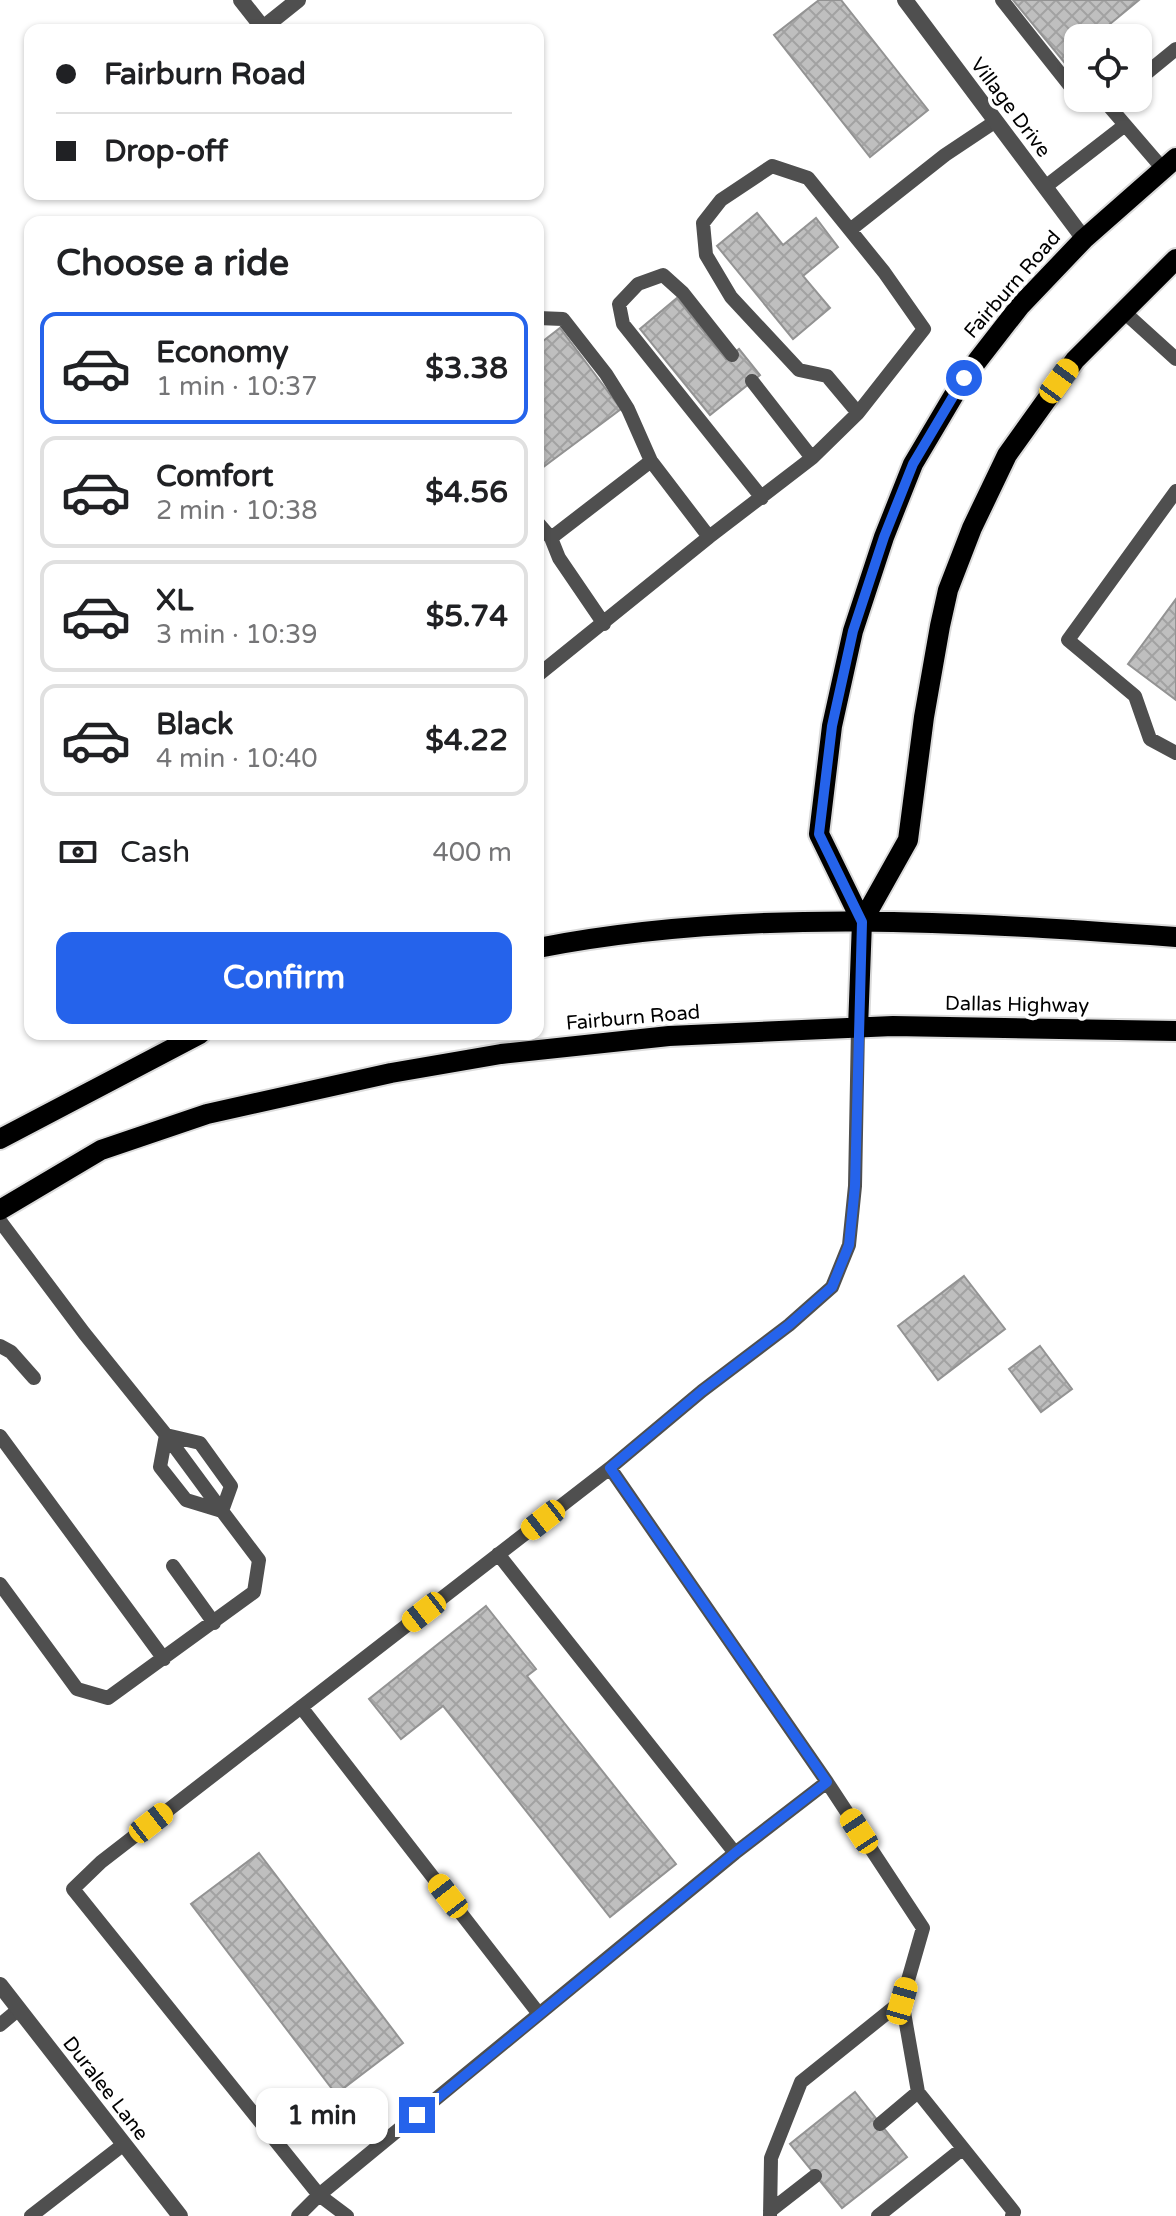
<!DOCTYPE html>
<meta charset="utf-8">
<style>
:root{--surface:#fff;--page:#f6f6f6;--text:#202124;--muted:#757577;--line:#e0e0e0;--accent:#2563eb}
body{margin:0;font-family:"Varela Round",sans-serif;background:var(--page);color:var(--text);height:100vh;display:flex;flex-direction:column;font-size:30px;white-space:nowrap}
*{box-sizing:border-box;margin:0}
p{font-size:26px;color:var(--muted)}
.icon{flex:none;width:44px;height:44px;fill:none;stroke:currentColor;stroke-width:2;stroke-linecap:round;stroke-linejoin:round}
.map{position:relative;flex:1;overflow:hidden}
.details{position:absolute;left:24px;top:216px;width:520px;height:824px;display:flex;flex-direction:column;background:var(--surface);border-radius:16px;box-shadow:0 2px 6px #0004}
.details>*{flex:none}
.banner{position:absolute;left:24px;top:24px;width:520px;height:176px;border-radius:16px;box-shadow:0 2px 6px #0004;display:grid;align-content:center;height:176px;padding:0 32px;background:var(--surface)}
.fabs{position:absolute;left:1064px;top:24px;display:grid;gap:16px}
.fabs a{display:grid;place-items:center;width:88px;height:88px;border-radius:16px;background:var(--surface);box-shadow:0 2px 6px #0004;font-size:40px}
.end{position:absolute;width:36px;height:36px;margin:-18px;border:10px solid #2563eb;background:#fff;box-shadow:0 0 0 4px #fff}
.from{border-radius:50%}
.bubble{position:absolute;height:56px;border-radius:16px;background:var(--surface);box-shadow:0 2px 6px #0004;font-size:26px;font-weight:700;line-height:56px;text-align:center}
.car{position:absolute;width:24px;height:48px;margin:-24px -12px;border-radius:10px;box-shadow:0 0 6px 2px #0007;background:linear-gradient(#f5c518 24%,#345 0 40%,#f5c518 0 76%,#345 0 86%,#f5c518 0)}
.banner b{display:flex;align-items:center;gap:28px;height:76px;font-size:30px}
.banner b+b{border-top:2px solid var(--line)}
.banner i{width:20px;height:20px;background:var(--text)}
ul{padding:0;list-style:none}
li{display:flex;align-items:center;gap:24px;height:112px;margin:0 16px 12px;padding:0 16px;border:4px solid var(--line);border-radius:16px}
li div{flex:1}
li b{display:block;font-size:30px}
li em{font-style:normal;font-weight:700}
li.on{border-color:var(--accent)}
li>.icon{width:72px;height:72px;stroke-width:1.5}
h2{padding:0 32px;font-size:36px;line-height:96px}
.pay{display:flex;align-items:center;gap:20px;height:88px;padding:0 32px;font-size:30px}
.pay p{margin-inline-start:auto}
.primary-button{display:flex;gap:16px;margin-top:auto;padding:16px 32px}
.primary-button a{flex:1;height:92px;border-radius:16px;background:var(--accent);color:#fff;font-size:32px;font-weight:700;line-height:92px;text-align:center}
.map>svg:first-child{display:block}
.building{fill:url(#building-cross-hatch);stroke:#939393;stroke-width:2}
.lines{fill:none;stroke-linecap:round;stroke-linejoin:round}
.primary-casing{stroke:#dbdbdb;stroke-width:24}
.service{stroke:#4f4f4f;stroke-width:14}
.minor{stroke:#4f4f4f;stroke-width:16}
.tertiary{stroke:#4f4f4f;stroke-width:16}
.primary{stroke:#000;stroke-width:20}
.route{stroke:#2563eb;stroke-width:10}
.labels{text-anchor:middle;stroke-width:8;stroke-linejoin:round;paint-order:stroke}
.street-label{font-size:20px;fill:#000;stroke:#fff}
</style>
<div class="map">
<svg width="1176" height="2216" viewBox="0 0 1176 2216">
<defs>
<pattern id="building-cross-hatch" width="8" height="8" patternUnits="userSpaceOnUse" patternTransform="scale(2)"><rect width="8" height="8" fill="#bfbfbf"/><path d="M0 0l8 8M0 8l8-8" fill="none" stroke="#a2a2a2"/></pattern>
</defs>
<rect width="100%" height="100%" fill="#fff"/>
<path class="building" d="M819 0H841L928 110 870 157 774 35Z
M1013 0H1139L1093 38H1078V50L1064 62Z
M757 213 783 245 816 218 838 247 803 276 830 308 793 339 717 246Z
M677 298 726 359 739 349 760 375 710 415 640 329Z
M560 328 621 409 538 471V345Z
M1176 599V700L1128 664Z
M964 1276 1005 1329 938 1380 898 1326Z
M1040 1346 1072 1389 1041 1412 1009 1369Z
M486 1606 536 1669 527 1676 676 1864 610 1917 443 1706 401 1739 369 1699Z
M259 1853 403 2043 336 2094 191 1904Z
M855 2092 907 2157 842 2208 790 2144Z"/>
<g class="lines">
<g class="primary-casing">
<path id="primary" d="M862 922 819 834 832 726 853 631 884 537 913 464 964 378 1020 306 1084 239 1176 158
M538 948C747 907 965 922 1176 937
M858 1028 862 922 908 840 924 717 940 626 948 590 972 528 1007 455 1075 360 1176 259
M0 1139 200 1034
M0 1210 101 1150 207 1114 391 1073 501 1054 669 1036 893 1026 1176 1031"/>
</g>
<path class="service" d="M1002 0 1078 96
M1138 80 1176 49
M1080 98 1108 105 1163 169
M1045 187 1125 125
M850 230 945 155 996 121
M1123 311 1176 359
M538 318 563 319 606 374 628 409 651 461
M732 355 683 293 663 275 638 284 619 304 623 324 762 498
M752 381 812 458
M1176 491 1068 640 1135 696 1150 739 1176 753
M538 523 551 538
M604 624 559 558 551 538 651 461 709 537
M538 675 709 537 812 458 858 413 924 329 884 272 808 178 772 166 721 200 703 223 706 255 731 297 799 370 827 376 858 413
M0 1221 84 1333 166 1435 200 1443 231 1486 222 1511 259 1560 254 1592 108 1698 77 1689 0 1584
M0 1346 11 1352 34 1378
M166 1435 160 1467 186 1500 222 1511
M166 1435 222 1511
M0 1436 164 1659
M610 1468 702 1391 789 1325 832 1287 849 1245 855 1186 858 1028
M498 1554 735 1853
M173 1566 214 1623
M301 1707 539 2014
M827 1782 735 1853 319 2195 73 1889 101 1862 610 1468 827 1782 923 1928 902 2001 918 2092 1014 2212 1012 2216
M0 2025 19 2009
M880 2124 918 2092
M770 2211 815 2176
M31 2216 124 2144
M298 2216 319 2195 347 2216
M770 2216 771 2158 801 2082 902 2001
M878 2216 962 2149"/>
<path class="minor" d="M241 0 263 28 298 0
M905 0 1084 239"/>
<path class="tertiary" d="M0 1985 180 2216"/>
<use href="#primary" class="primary"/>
</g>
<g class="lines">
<path class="route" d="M417 2115 735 1853 827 1782 610 1468 702 1391 789 1325 832 1287 849 1245 855 1186 862 922 819 834 832 726 853 631 884 537 913 464 964 378"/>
</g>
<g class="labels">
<g class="street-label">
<text transform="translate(1011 107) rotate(53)" y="7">Village Drive</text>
<text transform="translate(1012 284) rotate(-49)" y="7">Fairburn Road</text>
<text transform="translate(1017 1004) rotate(1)" y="7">Dallas Highway</text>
<text transform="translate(633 1017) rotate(-5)" y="7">Fairburn Road</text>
<text transform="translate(106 2088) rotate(52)" y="7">Duralee Lane</text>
</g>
</g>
</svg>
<div class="fabs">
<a><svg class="icon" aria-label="locate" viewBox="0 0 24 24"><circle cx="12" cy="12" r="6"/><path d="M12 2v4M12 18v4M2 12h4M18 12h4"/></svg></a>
</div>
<i class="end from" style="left:964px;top:378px"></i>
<i class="end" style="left:417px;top:2115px"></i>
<div class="bubble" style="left:256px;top:2088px;width:132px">1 min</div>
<i class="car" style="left:1059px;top:381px;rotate:36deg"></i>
<i class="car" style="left:543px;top:1520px;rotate:232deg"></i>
<i class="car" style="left:424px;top:1612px;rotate:232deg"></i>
<i class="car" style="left:151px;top:1823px;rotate:52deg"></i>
<i class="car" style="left:859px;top:1831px;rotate:327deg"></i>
<i class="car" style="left:448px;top:1896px;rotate:322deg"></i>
<i class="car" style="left:902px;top:2001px;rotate:16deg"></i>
<div class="banner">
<b><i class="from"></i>Fairburn Road</b>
<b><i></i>Drop-off</b>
</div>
<section class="details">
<h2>Choose a ride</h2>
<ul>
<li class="on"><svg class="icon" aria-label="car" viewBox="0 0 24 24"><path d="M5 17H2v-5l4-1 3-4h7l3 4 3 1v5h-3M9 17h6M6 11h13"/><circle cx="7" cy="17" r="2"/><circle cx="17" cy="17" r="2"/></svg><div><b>Economy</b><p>1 min · 10:37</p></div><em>$3.38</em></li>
<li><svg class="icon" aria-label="car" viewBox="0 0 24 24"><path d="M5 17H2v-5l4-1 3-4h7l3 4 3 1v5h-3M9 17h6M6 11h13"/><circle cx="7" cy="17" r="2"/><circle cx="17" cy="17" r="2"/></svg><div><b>Comfort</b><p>2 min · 10:38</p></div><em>$4.56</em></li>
<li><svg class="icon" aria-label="car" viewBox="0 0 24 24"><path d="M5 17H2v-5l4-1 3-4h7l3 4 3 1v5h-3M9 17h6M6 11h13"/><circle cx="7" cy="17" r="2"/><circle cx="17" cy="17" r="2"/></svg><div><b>XL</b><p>3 min · 10:39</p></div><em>$5.74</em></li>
<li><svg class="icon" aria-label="car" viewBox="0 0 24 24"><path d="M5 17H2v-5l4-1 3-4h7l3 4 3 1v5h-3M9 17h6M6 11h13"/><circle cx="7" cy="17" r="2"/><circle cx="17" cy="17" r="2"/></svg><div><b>Black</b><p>4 min · 10:40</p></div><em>$4.22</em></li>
</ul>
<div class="pay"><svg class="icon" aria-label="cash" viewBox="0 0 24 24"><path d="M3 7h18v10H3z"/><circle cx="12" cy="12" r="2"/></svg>Cash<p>400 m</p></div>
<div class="primary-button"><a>Confirm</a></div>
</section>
</div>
